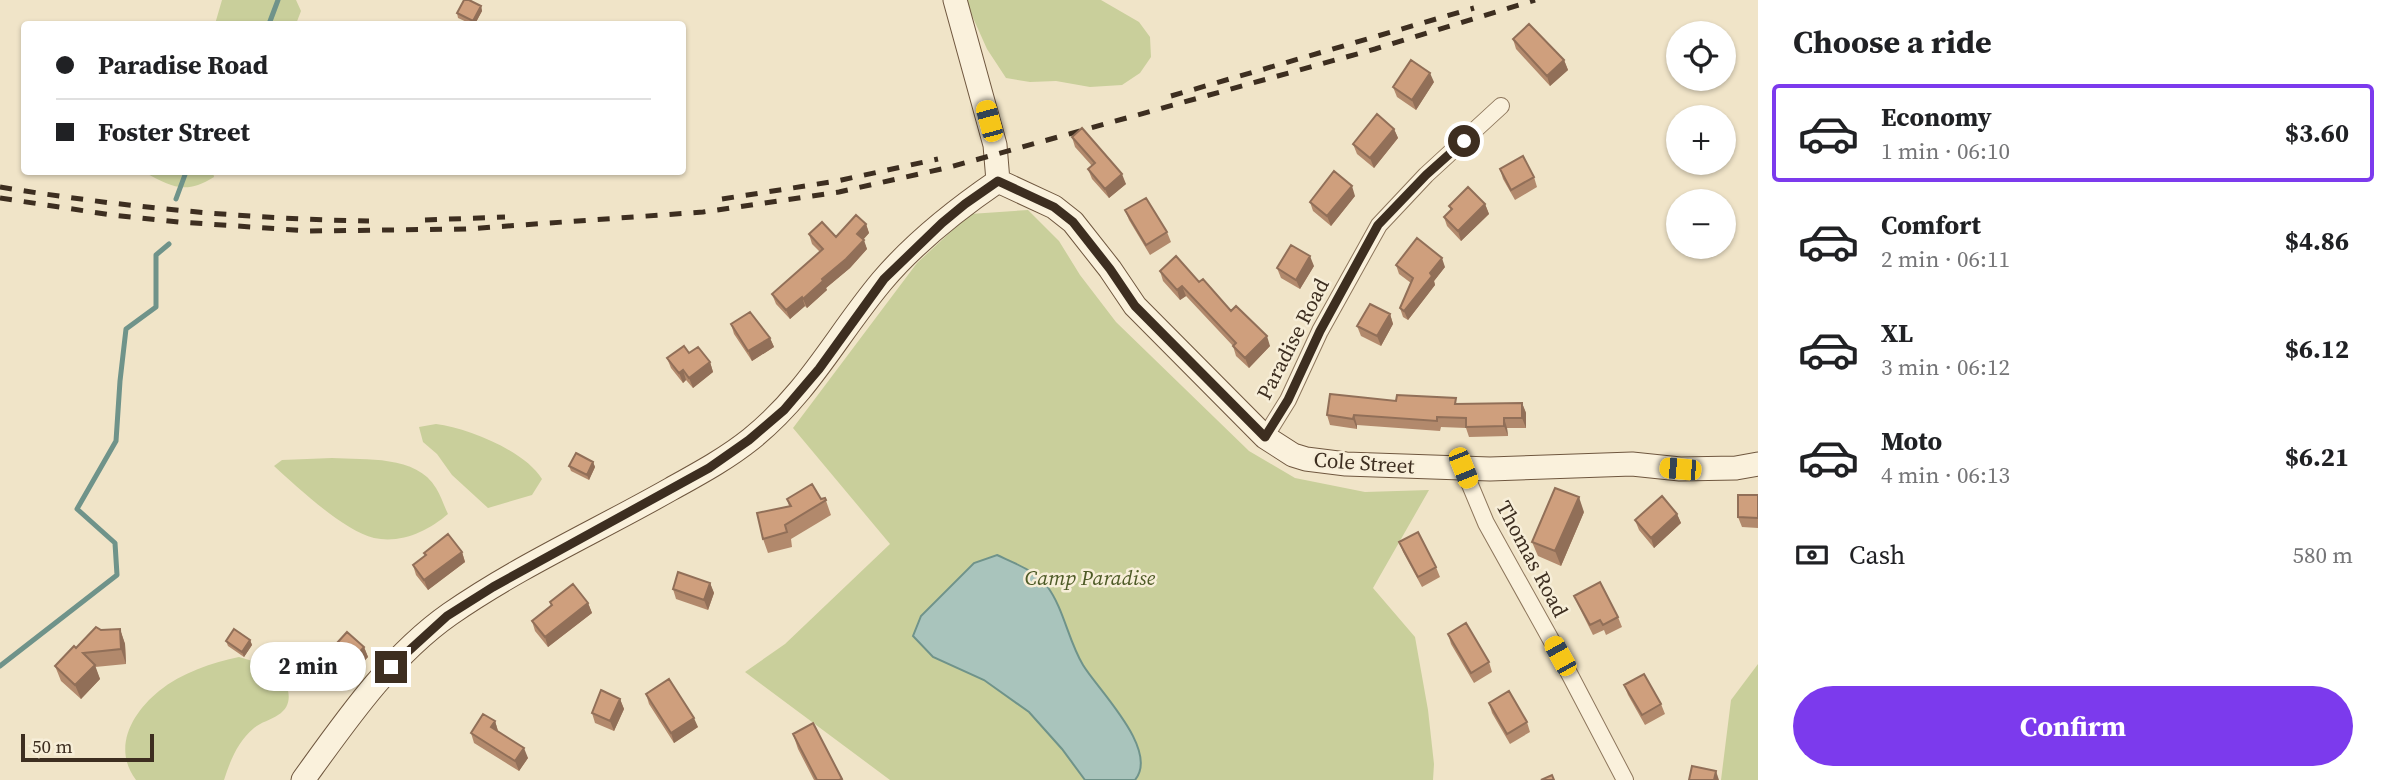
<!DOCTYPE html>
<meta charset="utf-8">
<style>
:root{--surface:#fff;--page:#f6f6f6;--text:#202124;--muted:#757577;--line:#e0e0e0;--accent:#7c3aed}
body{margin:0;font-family:"Source Serif 4",serif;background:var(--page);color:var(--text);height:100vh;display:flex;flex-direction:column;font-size:26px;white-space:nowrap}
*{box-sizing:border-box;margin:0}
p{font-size:23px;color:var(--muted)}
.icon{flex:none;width:38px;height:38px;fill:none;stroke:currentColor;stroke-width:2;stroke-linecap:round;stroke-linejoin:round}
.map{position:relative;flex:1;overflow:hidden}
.sheet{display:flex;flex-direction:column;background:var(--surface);width:630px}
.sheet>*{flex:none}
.guide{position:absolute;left:21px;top:21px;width:665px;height:154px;border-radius:7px;box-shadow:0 2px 5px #0004;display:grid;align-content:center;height:154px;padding:0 35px;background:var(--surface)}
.fabs{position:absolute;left:1666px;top:21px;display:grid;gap:14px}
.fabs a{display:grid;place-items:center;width:70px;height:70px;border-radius:50%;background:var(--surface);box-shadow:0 2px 5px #0004;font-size:35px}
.scale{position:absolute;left:21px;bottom:18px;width:133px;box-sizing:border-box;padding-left:7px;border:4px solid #3d2e20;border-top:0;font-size:19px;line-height:24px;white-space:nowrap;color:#3d2e20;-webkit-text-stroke:5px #f7eed8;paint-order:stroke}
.end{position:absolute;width:32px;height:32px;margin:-16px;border:9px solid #3d2e20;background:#fff;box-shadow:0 0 0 4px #fff}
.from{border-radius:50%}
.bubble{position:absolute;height:49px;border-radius:24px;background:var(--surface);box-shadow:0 2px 5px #0004;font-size:23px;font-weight:700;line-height:49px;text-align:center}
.car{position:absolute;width:21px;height:42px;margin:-21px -10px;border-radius:9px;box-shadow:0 0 5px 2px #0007;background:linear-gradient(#f5c518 24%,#345 0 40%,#f5c518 0 76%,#345 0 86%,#f5c518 0)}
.guide b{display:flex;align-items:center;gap:24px;height:66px;font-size:26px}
.guide b+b{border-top:2px solid var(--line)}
.guide i{width:18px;height:18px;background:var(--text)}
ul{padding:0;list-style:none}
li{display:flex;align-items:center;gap:21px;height:98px;margin:0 14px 10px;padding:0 21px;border:4px solid transparent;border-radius:7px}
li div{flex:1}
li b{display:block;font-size:26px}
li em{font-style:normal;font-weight:700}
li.on{border-color:var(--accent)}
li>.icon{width:63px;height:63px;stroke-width:1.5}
h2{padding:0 35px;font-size:32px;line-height:84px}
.pay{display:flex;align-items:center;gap:18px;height:77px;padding:0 35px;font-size:26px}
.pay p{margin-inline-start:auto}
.cta{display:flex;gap:14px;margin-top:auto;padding:14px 35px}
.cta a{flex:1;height:80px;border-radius:42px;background:var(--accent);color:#fff;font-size:28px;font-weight:700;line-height:80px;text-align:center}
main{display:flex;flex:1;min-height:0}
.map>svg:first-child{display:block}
.green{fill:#c9cf9b}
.water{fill:#a9c4bc;stroke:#6f938a;stroke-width:2}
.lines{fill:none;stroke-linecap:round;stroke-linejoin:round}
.stream{stroke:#6f938a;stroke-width:5}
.street-casing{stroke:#8d765c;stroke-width:18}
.secondary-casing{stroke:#6f573f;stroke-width:25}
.street{stroke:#faf1dc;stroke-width:16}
.secondary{stroke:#faf1dc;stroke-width:23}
.rail{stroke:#3d2e20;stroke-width:5;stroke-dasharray:12 12;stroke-linecap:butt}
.wall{fill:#b2896c}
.shaded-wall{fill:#916f58}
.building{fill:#cf9f7d;stroke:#916f58;stroke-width:2}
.route{stroke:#3d2e20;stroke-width:9}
.labels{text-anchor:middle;stroke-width:5;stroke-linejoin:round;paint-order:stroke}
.street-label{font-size:21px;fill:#3d2e20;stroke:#f7eed8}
.park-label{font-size:21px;font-style:italic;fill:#4d5a26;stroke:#f7eed8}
</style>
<main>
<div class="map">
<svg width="1758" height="780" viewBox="0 0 1758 780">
<rect width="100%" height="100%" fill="#f0e4c8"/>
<path class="green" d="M222 0H296L301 11 296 24H215Z
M965 0H1101L1139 22 1150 37 1151 57 1140 73 1122 85 1090 87 1056 81 1030 82 1006 78 987 49Z
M144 172H213L214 177C185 195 172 187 144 172Z
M1028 210 1059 241 1080 275 1116 322 1249 451 1295 478 1365 492 1429 490 1373 588 1415 637 1428 710 1434 764 1433 780H890L745 672 785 644 890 544 793 428 917 263 970 214Z
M436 424C468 428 525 451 542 479L532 495 488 508 452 475 437 454 423 442 419 427Z
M332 458C365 460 417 455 436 488 441 496 444 506 448 514 428 531 401 544 374 538 344 531 297 487 274 466L282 460Z
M239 657 277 668C287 682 297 703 278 715 271 720 261 722 254 728 238 741 230 761 224 780H136C112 748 132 713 159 691 181 673 213 662 239 657Z
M1758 664V780H1721L1731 700Z"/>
<path class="water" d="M997 555C1014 563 1036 571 1047 586 1064 609 1068 640 1083 665 1098 690 1160 750 1135 780H1085L1062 749 1029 712 984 680 933 657 913 636 921 616 974 563Z"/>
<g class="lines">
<path class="stream" d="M269 24 278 0
M176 199 186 172
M0 666 117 575 115 543 77 509 116 441 120 381 126 329 156 307V255L169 244"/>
<g class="street-casing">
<path id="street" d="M1265 437 1288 400 1320 331 1379 225 1426 175 1501 106
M1463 468 1486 523 1560 656 1625 780"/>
</g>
<g class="secondary-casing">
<path id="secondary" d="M955 0 995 145 998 181
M998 181 1054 207 1073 222 1110 269 1135 306 1265 437 1293 455 1306 459 1346 464 1490 469 1632 464 1680 469 1736 468 1758 464
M303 780C345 722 390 656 450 614 519 566 597 531 671 489 698 474 726 459 751 439 809 392 836 336 882 281 915 242 957 209 998 181"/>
</g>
<use href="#street" class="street"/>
<use href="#secondary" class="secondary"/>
<path class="rail" d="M1171 96 1474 8
M0 187C122 207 245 219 369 221
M0 198 112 215 179 222 309 231 466 229 703 212 839 192 950 167 1375 49 1535 0
M722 199 837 181 938 159
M425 220 505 217"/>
</g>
<path class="wall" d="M481 6 482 11 475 24H471L458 18 457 13Z
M1513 39 1564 60 1568 70 1550 86 1516 49Z
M1434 82 1416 110 1397 97 1393 87Z
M1394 129 1398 138 1374 168 1357 154 1353 144Z
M1072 137 1126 184 1109 198 1092 179 1088 169 1092 166 1075 147Z
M1500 169 1534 177 1537 187 1515 200 1503 179Z
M1355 196 1331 226 1313 211 1310 202Z
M1485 204 1489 214 1461 241 1447 226 1444 217 1451 210 1449 206Z
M1125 210 1167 232 1171 242 1150 255 1129 220Z
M866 224 869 233 863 240 867 249 850 268 826 288 827 290 807 308 805 306 790 319 776 304 772 294 820 252 812 244 809 234 836 237Z
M1396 265 1445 267 1434 281 1435 285 1408 320 1403 317 1400 308 1411 283 1399 274Z
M1314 266 1300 289 1281 278 1277 268Z
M1160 271 1199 282 1270 346 1249 368 1236 356 1233 346 1186 296 1180 300 1163 281Z
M1390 314 1393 324 1381 346 1361 336 1357 326Z
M731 324 770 338 774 347 752 361 734 334Z
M689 353 710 362 713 372 693 388 686 380 683 383 671 368 667 358Z
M1396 401 1458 404 1522 403 1526 413V428H1507L1508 436 1469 437 1466 428 1441 427 1440 431 1357 425V429L1330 425 1327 415Z
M593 462 595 467 589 480 571 471 569 466Z
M1758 495V528L1742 527 1738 517Z
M825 498 831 515 791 539 792 547 768 553 763 539 789 506 787 499Z
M1584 512 1561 566 1538 556 1532 542Z
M1677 514 1681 523 1654 548 1639 530 1635 520Z
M1399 542 1436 567 1440 577 1422 587 1403 552Z
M462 552 465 562 428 590 416 575 413 565 425 556 424 553Z
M710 583 714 593 708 610 676 599 673 589Z
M1574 596 1618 617 1622 627 1606 635 1604 630 1593 635 1578 605Z
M550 602 588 603 592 613 548 647 535 631 532 621 551 606Z
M120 629 125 644 126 664 95 667 100 679 81 699 61 681 55 666 101 630Z
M1448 634 1489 662 1492 672 1474 683 1451 644Z
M250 640 252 645 244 657 228 646 226 641Z
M364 647 368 657 347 679 330 664 327 654Z
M1624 685 1661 704 1665 714 1645 725 1628 695Z
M646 694 698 727 674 743 649 704Z
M620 699 624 709 614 731 595 723 592 713Z
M1489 703 1527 722 1530 732 1510 744 1492 713Z
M495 721 498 731 528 758 519 771 474 743 471 733Z
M813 723 843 780H814L798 749 793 734Z"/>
<path class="shaded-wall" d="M481 6 482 11 475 24H474L473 21Z
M1564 60 1568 70 1550 86 1547 76Z
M1430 73 1434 82 1416 110 1412 100Z
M1394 129 1398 138 1374 168 1370 158Z
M1122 174 1126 184 1109 198 1105 189Z
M1352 186 1355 196 1331 226 1327 216Z
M1485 204 1489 214 1461 241 1458 231Z
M866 224 869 233 860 243 857 234Z
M864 240 867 249 850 268 826 288 827 290 807 308 803 299 822 279Z
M1310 256 1314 266 1300 289 1296 280Z
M1442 258 1445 267 1434 281 1435 285 1408 320 1404 311 1430 273Z
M1182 286 1186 296 1180 300 1177 290Z
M802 297 805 306 790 319 786 310Z
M1390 314 1393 324 1381 346 1377 336Z
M1267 336 1270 346 1249 368 1245 358Z
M770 338 774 347 752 361 748 351Z
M710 362 713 372 693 388 689 378Z
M683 370 686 380 683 383 679 373Z
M1522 403 1526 413V428L1522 418Z
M1354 415 1357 425V429L1353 419Z
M1504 418 1507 428 1508 436 1504 426Z
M593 462 595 467 589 480 587 475Z
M1579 497 1584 512 1561 566 1555 551Z
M1677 514 1681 523 1654 548 1651 538Z
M462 552 465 562 428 590 424 580Z
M710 583 714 593 708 610 704 600Z
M588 603 592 613 548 647 545 637Z
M120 629 125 644 126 664 121 649Z
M250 640 252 645 244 657 242 652Z
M364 647 368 657 347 679 344 670Z
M95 665 100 679 81 699 75 685Z
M620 699 624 709 614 731 610 721Z
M694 718 698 727 674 743 671 733Z
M495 721 498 731 491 727Z
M524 748 528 758 519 771 515 761Z
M1716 771 1719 780H1714Z"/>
<path class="building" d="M464 0H469L481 6 473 21 457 13Z
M1529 24 1564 60 1547 76 1513 39Z
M1411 60 1430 73 1412 100 1393 87Z
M1377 114 1394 129 1370 158 1353 144Z
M1082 128 1122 174 1105 189 1088 169 1095 163 1072 137Z
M1523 156 1534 177 1511 190 1500 169Z
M1334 171 1352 186 1327 216 1310 202Z
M1468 187 1485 204 1458 231 1444 217 1452 209 1449 206Z
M1146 198 1167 232 1146 245 1125 210Z
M856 215 866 224 857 234 864 240 846 259 822 279 823 281 803 299 802 297 786 310 772 294 823 249 809 234 822 222 836 237Z
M1417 238 1442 258 1430 273 1432 276 1404 311 1400 308 1413 278 1396 265Z
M1291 245 1310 256 1296 280 1277 268Z
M1176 256 1199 282 1203 279 1231 311 1236 306 1267 336 1245 358 1233 346 1236 343 1182 286 1177 290 1160 271Z
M1370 304 1390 314 1377 336 1357 326Z
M750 312 770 338 748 351 731 324Z
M684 346 689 353 698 347 710 362 689 378 683 370 679 373 667 358Z
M1330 394 1396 401 1397 395 1456 398 1455 404 1522 403V418H1504V426L1466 427V418L1437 417V421L1354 415 1353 419 1327 415Z
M576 453 593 462 587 475 569 466Z
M812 484 821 499 825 498 826 500 785 525 787 532 763 539 757 513 791 506 787 499Z
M1555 488 1579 497 1555 551 1532 542Z
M1738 495H1758V518L1738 517Z
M1662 496 1677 514 1651 538 1635 520Z
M1418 532 1436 567 1418 577 1399 542Z
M448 534 462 552 424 580 413 565 426 555 424 553Z
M678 572 710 583 704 600 673 589Z
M1600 582 1618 617 1603 625 1600 620 1590 625 1574 596Z
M573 584 588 603 545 637 532 621 552 605 550 602Z
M1466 623 1489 662 1471 673 1448 634Z
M96 627 101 630 120 629 121 649 83 653 95 665 75 685 55 666 74 646 76 648Z
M234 629 250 640 242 652 226 641Z
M347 632 364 647 344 670 327 654Z
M1644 674 1661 704 1642 715 1624 685Z
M669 679 694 718 671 733 646 694Z
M601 690 620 699 610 721 592 713Z
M1509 691 1527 722 1507 734 1489 703Z
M483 714 495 721 491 727 524 748 515 761 471 733Z
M813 723 842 779 839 780H817L793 734Z
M1692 766 1716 771 1714 780H1689Z
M1552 775 1554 780H1541Z"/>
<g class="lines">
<path class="route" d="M391 667 447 616 493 587 709 468 749 440 784 410 819 369 884 279 942 223 965 204 998 181 1054 207 1073 222 1110 269 1135 306 1265 437 1288 400 1320 331 1378 225 1426 175 1464 141"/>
</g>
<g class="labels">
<g class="street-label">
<text transform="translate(1293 339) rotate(-63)" y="7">Paradise Road</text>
<text transform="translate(1364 463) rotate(4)" y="7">Cole Street</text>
<text transform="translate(1532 559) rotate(62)" y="7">Thomas Road</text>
</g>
<g class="park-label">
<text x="1090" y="585">Camp Paradise</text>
</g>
</g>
</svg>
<div class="fabs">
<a><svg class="icon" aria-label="locate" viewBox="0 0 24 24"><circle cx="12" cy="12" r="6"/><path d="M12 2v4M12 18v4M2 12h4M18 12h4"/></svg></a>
<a>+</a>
<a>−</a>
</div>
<div class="scale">50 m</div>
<i class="end from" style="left:1464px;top:141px"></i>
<i class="end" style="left:391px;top:667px"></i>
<div class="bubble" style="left:250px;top:642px;width:116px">2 min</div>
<i class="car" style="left:989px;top:121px;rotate:345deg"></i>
<i class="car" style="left:1463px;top:468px;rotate:158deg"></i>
<i class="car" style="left:1680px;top:469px;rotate:275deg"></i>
<i class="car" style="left:1560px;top:656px;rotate:331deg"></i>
<div class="guide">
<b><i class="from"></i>Paradise Road</b>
<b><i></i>Foster Street</b>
</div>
</div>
<section class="sheet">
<h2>Choose a ride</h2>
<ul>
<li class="on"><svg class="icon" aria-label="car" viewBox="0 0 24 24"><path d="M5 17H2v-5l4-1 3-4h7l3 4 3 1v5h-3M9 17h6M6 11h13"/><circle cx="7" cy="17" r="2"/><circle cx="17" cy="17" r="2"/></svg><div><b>Economy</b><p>1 min · 06:10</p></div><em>$3.60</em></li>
<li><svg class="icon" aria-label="car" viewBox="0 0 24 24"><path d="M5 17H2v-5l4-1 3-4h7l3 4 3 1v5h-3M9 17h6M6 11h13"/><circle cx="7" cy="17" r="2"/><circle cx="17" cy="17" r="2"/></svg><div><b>Comfort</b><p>2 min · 06:11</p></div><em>$4.86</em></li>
<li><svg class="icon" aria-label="car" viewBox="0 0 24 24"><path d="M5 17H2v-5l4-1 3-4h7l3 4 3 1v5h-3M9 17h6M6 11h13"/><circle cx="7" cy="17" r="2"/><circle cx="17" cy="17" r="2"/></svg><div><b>XL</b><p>3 min · 06:12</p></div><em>$6.12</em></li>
<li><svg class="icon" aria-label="car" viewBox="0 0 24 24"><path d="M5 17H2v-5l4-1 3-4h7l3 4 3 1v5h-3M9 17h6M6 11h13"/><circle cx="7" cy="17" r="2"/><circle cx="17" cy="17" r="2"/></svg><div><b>Moto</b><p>4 min · 06:13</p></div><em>$6.21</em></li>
</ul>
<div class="pay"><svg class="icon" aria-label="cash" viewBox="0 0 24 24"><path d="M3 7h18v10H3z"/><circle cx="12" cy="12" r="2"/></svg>Cash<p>580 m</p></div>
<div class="cta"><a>Confirm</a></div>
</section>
</main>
